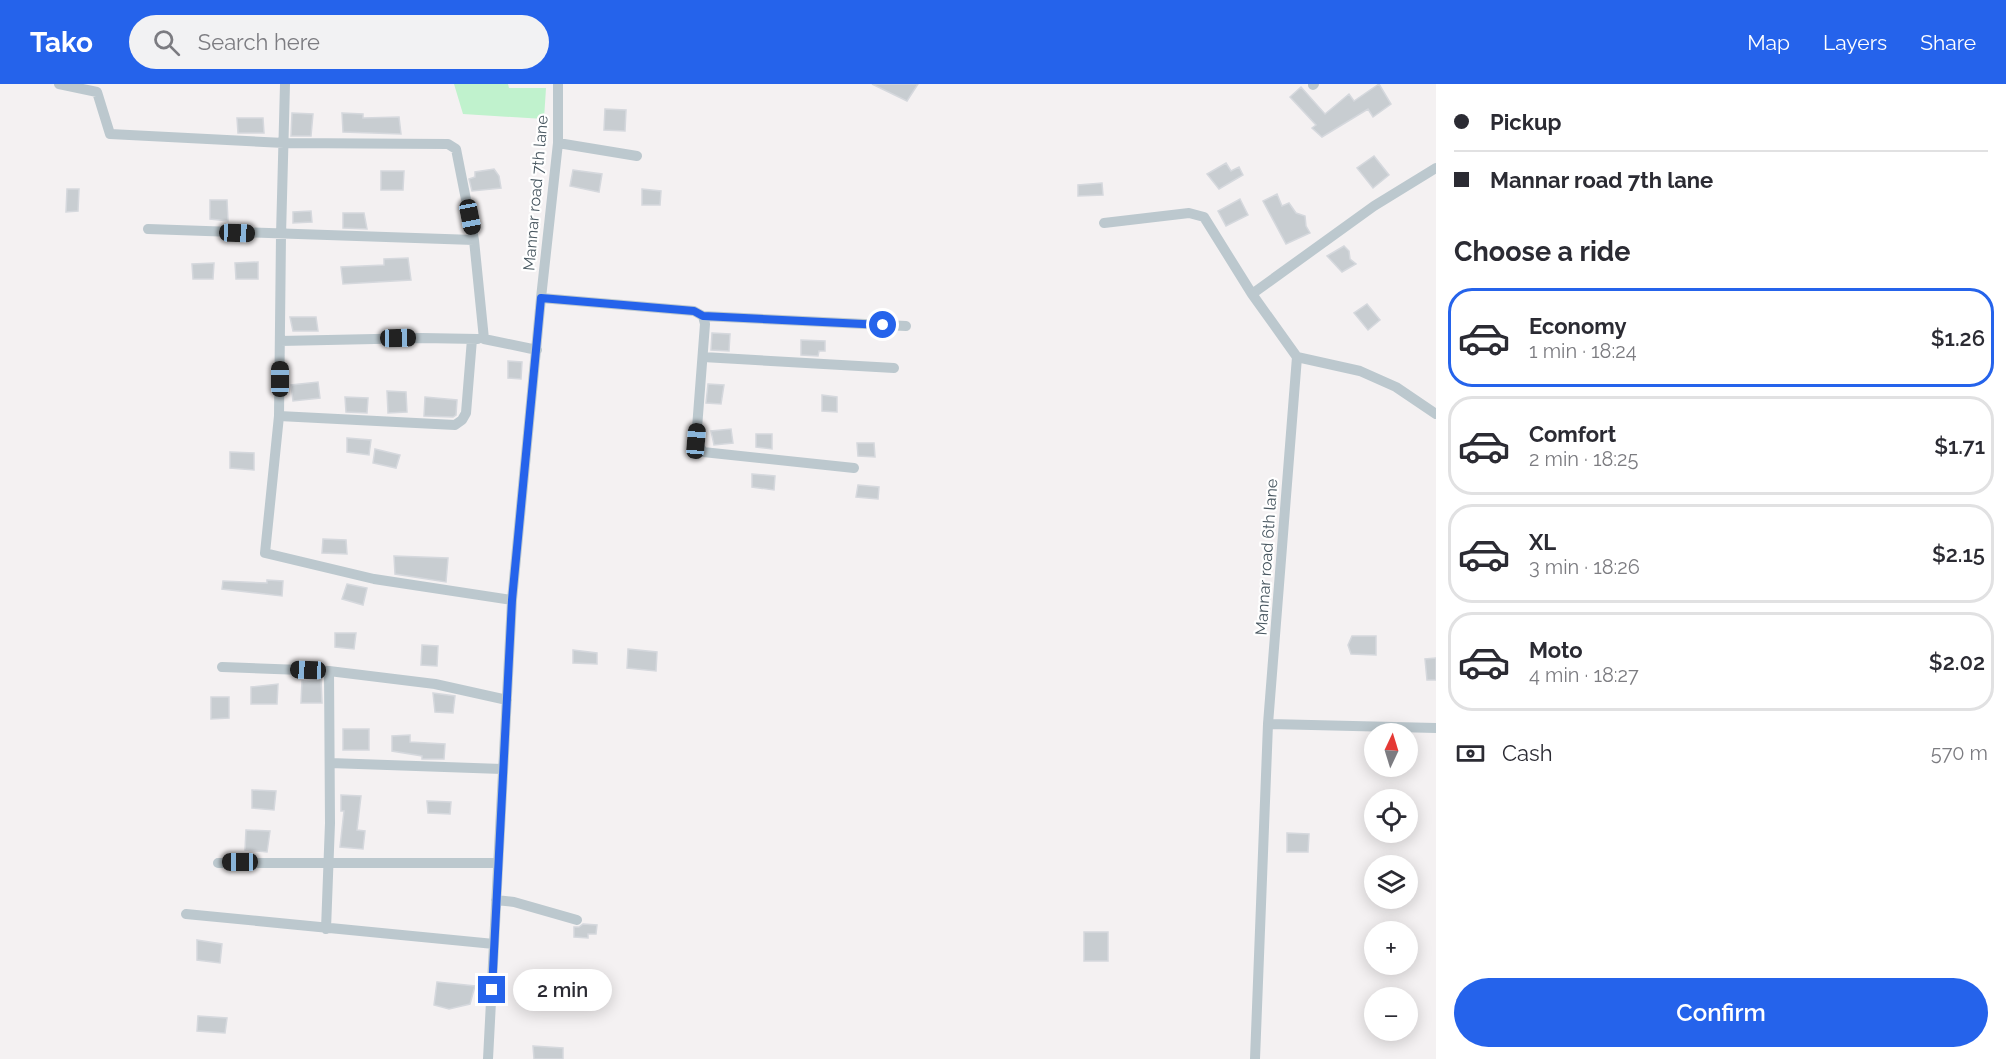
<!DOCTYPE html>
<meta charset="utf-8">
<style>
:root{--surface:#fff;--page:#f2f2f3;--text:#2b2b33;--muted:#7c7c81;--line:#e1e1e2;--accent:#2563eb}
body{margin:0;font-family:Raleway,sans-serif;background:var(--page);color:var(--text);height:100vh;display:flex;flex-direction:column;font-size:22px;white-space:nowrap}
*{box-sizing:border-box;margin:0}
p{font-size:20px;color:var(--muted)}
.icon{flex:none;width:33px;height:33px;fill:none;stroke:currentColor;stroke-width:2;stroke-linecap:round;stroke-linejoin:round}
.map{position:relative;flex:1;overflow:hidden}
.details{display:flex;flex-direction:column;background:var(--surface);width:570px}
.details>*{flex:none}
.top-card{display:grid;align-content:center;height:132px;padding:0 18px;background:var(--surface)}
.needle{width:39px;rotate:4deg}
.tools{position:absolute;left:1364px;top:639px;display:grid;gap:12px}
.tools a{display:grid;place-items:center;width:54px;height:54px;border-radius:50%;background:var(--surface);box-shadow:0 3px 15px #0003;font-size:30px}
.end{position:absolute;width:27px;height:27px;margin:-14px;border:8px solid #2563eb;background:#fff;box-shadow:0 0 0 3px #fff}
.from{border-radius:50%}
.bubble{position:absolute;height:42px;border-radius:21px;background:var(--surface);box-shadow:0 3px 15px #0003;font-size:20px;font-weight:600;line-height:42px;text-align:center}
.car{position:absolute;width:18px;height:36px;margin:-18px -9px;border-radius:8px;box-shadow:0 0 4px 2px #0007;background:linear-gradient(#222 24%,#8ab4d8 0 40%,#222 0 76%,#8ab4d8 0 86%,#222 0)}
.top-card b{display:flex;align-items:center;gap:21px;height:57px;font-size:22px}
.top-card b+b{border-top:2px solid var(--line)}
.top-card i{width:15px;height:15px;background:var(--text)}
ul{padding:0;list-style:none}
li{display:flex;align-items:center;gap:18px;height:99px;margin:0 12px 9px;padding:0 6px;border:3px solid var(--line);border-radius:24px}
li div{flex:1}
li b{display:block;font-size:22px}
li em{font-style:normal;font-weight:600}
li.current{border-color:var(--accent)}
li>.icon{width:54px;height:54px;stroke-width:1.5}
h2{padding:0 18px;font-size:27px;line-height:72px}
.pay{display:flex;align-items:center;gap:15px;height:66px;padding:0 18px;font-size:22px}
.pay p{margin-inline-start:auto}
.cta{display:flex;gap:12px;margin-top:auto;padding:12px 18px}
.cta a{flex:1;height:69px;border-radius:36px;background:var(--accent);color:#fff;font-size:24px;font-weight:600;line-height:69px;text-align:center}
header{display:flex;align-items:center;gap:36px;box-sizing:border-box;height:84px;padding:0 30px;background:var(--accent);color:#fff}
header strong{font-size:28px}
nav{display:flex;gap:33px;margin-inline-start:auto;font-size:21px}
.search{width:420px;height:54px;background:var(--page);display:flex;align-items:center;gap:15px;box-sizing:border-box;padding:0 21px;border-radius:33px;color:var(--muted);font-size:22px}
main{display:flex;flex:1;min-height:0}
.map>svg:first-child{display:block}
.green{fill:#c0f2cd}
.building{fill:#c8cdd1;stroke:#d5d8dd;stroke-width:1.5}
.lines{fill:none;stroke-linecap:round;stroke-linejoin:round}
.minor{stroke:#bcc8ce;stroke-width:10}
.route{stroke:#2563eb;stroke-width:8}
.labels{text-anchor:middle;stroke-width:4.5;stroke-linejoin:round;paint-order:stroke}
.street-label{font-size:16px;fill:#485760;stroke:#fff}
</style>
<header>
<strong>Tako</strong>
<div class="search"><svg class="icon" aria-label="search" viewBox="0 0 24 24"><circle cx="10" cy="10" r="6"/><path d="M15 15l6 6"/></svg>Search here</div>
<nav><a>Map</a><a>Layers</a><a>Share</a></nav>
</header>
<main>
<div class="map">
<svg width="1436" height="975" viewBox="0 0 1436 975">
<rect width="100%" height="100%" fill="#f4f1f2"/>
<path class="green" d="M454 0H508L509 4H546L544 35 463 30Z"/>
<path class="building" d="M872 0H918L907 17Z
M1379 0 1391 20 1373 33 1368 25 1322 53 1312 44 1316 41 1290 13 1301 3 1325 30 1349 10 1354 17Z
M605 25 626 26 625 47 604 46Z
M292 29 313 30 311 52H291Z
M342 29 363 30V34L399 33 401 50 343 48Z
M237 34H263L264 49H238Z
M1374 72 1389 91 1373 104 1357 84Z
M1226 79 1231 87 1239 83 1243 91 1219 105 1207 90Z
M494 85 499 92 501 104 472 107 469 95 475 93V88Z
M573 86 602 90 599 108 570 102Z
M381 87H404L403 106H381Z
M1102 99 1103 111 1078 112V101Z
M67 105H79L78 127 66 128Z
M642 105 661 107 660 121H642Z
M1277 110 1282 122 1289 119 1296 129 1305 132 1306 142 1310 149 1286 160 1263 117Z
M1240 115 1248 131 1226 142 1218 127Z
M210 116H227L228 137 210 135Z
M311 127 312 138 293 139V128Z
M343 129H364L367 145 343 144Z
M1344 162 1349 167 1350 175 1356 180 1342 188 1327 172Z
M408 174 411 196 343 200 341 183 384 181V175Z
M258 178V195H236L235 179Z
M214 179 213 195H193L192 180Z
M1367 220 1380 236 1368 246 1354 229Z
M290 233H316L318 247H293Z
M712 249 730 250 729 267 711 266Z
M801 256 825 257V267H819L818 272 801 271Z
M508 277 522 278 521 295 508 294Z
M318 298 320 314 293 317 291 301Z
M708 300 724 301 721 320 706 319Z
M387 307 406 308 407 328 388 329Z
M822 311 837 313V328L822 327Z
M345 313 368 314 367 329 346 328Z
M425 313 457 316 456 331 453 333 424 332Z
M731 345 733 359 714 361 711 347Z
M756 350H772V365L756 363Z
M347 354 371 356 369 371 347 368Z
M857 359H874L875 373 858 372Z
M375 365 400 371 396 384 373 379Z
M230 368 254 369V386L230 384Z
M752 390 775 392 774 406 752 403Z
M858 401 879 403 878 415 856 413Z
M323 455 346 456 347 470 322 469Z
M394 472 448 474 446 498 395 490Z
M267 496 283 497 282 512 222 505 223 497 267 499Z
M347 500 367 504 363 521 342 515Z
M335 549H356L354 565 335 563Z
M1352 552H1376V571L1351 570 1348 561Z
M422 561 438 562 437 582 421 581Z
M628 565 657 568 656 587 627 584Z
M573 566 597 569V580L573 579Z
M1436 574V596H1427L1425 575Z
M321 595 322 619H301L302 597Z
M278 600 277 620H251V603Z
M433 609 455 612 453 629 435 628Z
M211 613H229V634L211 635Z
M343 645H369V666H343Z
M410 651V658L445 660 444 675H422V672L392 667V652Z
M252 706 276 707 274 726 252 724Z
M341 711 361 712 357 746 365 747 363 765 340 763 344 727H341Z
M427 717 451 718 450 730 428 729Z
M246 746 270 747 267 768 245 766Z
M1287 749 1309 750 1308 768H1287Z
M583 840 597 841 596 850H588V854L574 853V843H579Z
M1084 848H1108V877H1084Z
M197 856 222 860 220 879 197 876Z
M437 898 475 902 470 920 449 925 434 921Z
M198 932 227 934 225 949 197 947Z
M533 962 563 964V975H534Z"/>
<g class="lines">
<path class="minor" d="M59 0 97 8 110 50 284 59 448 60 456 65 474 156 484 255 537 266
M285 0 281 151 279 332 265 469 374 495 512 516
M1313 1 1314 0
M558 59 637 72
M1104 139 1189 129 1204 133 1252 210
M148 145 474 156
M541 214 694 227 703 232 705 240 696 357 703 368 854 384
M703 232 906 242
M280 257 422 254 478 255
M703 273 894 284
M1297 273 1360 287 1396 303 1436 330
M279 332 455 341 462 336 466 329 472 255
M222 583 329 587 435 600 507 616
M1268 640 1436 644
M330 679 502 685
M218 779H498
M496 816 514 818 577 836
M186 830 494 860
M326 845 330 739 329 587
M488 975 512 516 541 214 558 59V0
M1255 975 1268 640 1297 273 1252 210 1374 122 1436 84"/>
</g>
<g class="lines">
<path class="route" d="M492 906 512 516 541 214 694 227 703 232 883 241"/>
</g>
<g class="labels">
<g class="street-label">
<text transform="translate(535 109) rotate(-85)" y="6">Mannar road 7th lane</text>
<text transform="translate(1266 473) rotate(-86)" y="6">Mannar road 6th lane</text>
</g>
</g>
</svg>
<div class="tools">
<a><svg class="needle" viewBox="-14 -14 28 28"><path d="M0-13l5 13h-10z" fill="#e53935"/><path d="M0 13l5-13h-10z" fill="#7c7c81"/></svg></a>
<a><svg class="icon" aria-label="locate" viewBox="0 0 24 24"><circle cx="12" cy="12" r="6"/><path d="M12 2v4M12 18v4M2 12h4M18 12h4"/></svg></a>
<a><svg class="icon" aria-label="layers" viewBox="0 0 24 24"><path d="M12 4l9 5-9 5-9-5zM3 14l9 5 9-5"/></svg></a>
<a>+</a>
<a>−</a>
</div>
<i class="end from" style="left:883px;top:241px"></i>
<i class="end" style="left:492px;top:906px"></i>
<div class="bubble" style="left:513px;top:885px;width:99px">2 min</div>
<i class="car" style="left:470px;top:133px;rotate:169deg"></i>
<i class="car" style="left:237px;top:149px;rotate:92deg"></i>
<i class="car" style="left:398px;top:254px;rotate:89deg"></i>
<i class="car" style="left:280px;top:295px;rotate:0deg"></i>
<i class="car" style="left:696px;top:357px;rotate:5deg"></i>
<i class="car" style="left:308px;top:586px;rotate:272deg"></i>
<i class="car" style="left:240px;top:778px;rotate:270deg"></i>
</div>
<section class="details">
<div class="top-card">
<b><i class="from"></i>Pickup</b>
<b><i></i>Mannar road 7th lane</b>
</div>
<h2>Choose a ride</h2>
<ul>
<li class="current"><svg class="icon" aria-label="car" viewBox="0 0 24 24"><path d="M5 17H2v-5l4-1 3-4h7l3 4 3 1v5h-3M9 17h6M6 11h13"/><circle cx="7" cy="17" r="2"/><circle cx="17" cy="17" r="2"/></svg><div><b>Economy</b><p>1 min · 18:24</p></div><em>$1.26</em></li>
<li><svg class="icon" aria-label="car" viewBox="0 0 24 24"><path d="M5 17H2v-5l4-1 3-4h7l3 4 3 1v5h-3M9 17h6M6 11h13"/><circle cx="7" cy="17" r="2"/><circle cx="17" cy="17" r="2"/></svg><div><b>Comfort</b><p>2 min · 18:25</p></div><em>$1.71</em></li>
<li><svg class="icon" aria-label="car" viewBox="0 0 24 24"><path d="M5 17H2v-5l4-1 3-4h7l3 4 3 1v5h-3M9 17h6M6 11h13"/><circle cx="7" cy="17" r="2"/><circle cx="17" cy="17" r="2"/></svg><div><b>XL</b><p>3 min · 18:26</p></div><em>$2.15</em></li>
<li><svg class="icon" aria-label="car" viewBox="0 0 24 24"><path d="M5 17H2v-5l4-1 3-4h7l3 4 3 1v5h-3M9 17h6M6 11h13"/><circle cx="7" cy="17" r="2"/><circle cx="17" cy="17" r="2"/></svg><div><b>Moto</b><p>4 min · 18:27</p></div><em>$2.02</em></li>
</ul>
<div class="pay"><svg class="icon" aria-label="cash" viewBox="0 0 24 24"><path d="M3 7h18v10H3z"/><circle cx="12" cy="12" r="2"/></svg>Cash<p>570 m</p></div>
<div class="cta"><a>Confirm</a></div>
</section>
</main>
